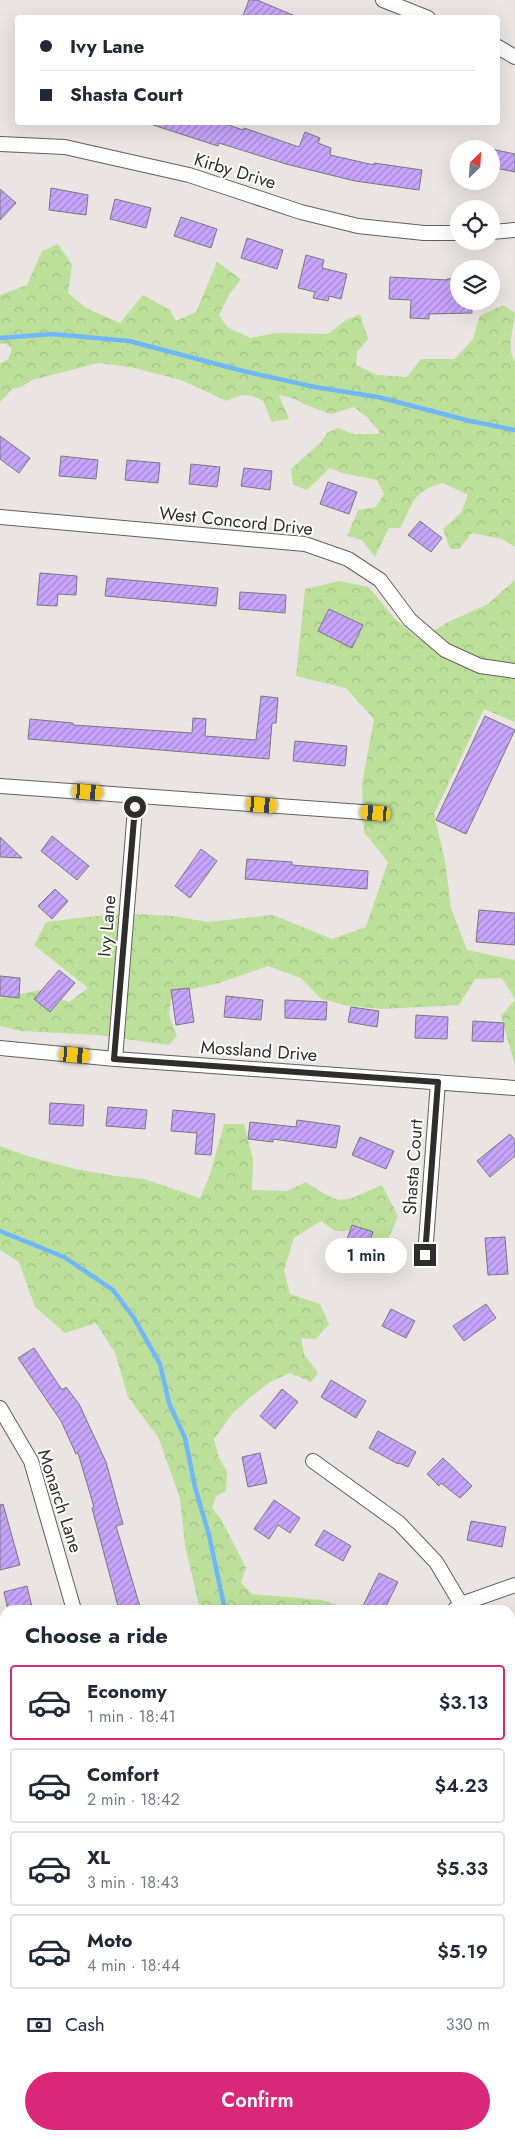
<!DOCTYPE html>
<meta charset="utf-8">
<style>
:root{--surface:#fff;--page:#f2f2f3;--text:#1f2937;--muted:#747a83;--line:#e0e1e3;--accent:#db2777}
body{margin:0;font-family:Jost,sans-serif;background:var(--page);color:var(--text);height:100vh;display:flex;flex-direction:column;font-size:19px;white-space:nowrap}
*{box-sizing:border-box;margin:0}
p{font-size:16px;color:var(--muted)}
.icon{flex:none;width:28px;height:28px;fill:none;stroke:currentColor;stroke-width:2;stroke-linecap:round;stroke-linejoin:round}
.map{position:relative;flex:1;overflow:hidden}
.details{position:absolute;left:0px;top:1605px;width:515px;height:535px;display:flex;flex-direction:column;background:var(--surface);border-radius:15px 15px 0 0;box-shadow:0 5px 20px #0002}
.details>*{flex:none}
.guide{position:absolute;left:15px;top:15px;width:485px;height:110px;border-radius:5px;box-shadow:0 5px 20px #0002;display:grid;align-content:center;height:110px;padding:0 25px;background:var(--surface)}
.needle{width:32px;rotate:25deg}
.buttons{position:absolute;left:450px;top:140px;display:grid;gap:10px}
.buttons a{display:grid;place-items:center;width:50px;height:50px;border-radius:50%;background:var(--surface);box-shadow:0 5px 20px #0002;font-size:25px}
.end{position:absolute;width:22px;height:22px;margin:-11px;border:6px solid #302e2d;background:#fff;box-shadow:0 0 0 2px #fff}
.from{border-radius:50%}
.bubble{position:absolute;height:35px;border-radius:18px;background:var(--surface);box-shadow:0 5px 20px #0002;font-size:16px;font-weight:600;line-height:35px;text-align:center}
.car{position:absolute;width:15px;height:30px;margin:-15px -8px;border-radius:6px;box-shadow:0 0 4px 1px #0007;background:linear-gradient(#f5c518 24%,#345 0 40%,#f5c518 0 76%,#345 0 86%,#f5c518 0)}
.guide b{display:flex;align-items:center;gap:18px;height:48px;font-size:19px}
.guide b+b{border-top:1px solid var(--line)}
.guide i{width:12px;height:12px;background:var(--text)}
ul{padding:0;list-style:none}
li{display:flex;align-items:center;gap:15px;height:75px;margin:0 10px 8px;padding:0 15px;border:2px solid var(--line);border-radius:5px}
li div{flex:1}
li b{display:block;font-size:19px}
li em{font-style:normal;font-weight:600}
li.active{border-color:var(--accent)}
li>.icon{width:45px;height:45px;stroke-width:1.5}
h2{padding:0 25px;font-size:22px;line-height:60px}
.pay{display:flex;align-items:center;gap:12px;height:55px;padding:0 25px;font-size:19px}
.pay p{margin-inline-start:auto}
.primary-button{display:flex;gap:10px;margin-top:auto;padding:10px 25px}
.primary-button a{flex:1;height:58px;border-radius:30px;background:var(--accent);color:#fff;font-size:20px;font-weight:600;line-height:58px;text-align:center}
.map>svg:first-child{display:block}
.forest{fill:url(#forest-crowns)}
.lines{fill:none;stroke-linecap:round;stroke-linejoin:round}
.stream{stroke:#70b7fd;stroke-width:4.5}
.building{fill:url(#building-hatch);stroke:#79787c}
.minor-casing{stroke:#635f5d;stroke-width:16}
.minor{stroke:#fff;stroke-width:14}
.route{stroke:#302e2d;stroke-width:6}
.labels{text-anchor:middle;stroke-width:4;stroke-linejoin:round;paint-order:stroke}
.street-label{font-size:18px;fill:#302e2d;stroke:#fff}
</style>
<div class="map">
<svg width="515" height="2140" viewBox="0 0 515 2140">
<defs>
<pattern id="forest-crowns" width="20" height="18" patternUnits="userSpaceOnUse" patternTransform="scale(1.25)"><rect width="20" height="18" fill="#bce09a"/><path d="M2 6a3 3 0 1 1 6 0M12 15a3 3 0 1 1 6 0" fill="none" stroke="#a2c085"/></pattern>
<pattern id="building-hatch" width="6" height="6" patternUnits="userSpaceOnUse" patternTransform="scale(1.25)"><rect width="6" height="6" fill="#c7a5fc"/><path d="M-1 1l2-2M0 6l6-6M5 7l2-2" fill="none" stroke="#a287cc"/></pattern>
</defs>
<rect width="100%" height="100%" fill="#eae5e2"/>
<path class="forest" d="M58 244 72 265 68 293 86 308 120 323 143 295 170 310 176 321 196 312 217 262 241 279 229 295 219 315 227 327 250 338 276 333 328 334 346 320 360 314 368 339 357 352 356 365 377 375 407 377 421 359H455L473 339 480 316 503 305 515 313C515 328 505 347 515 361V547L502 539 472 533 459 549H450L443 529 461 513 468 495 443 483C413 490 413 504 400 528H389L375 557 362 540 347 536 358 510 376 507 384 494 377 480 342 473 330 468 307 490 293 485 291 469 321 442 327 433 338 428 353 434H379V431L368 418 354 407 331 414 306 405 295 399 279 395 289 419 272 422 263 401C248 393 243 394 227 401L181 380 130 367 98 363 32 380 21 387 12 389 0 402V363L8 360 12 349 5 343 0 344V295L27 285 42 251Z
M515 580V722L484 709 434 814 445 861 451 908 467 950 515 960V999L502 978 475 979 459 1005 381 1009 349 1006 321 999 301 978 268 966 219 983 172 994 169 1014 177 1036 169 1045 97 1035 21 1031 0 1026V998L40 990 69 1002 88 988 34 945 46 922 96 916 134 914 173 916 208 922 273 915 332 939 366 927 388 862 364 832 362 784 374 719 346 688 296 676 305 589 339 581 369 587 394 618 420 640 446 623 488 604Z
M515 1000V1065L501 1016Z
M224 1124H244L253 1159 252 1190 287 1191 306 1182C343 1208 343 1202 382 1185L398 1216 386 1244 353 1230 335 1231 321 1221 294 1238 284 1270 290 1294 320 1304 329 1324 316 1339 301 1338 304 1354 318 1373 311 1382 290 1373 270 1382 252 1396 232 1414 214 1439 219 1458 227 1472 226 1491 216 1496 212 1508 221 1519 246 1568 241 1583 252 1594 321 1600 346 1608 348 1610H200L185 1545 180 1498 158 1437 128 1397 115 1353 96 1323 65 1333 35 1307 19 1262 0 1250V1146L24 1155 75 1169 115 1176 144 1179 200 1198 210 1175Z
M510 1817 515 1818V1968L510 1969Z
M5 1877V2015L0 1998V1880Z
M203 2135H467L468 2140H206Z"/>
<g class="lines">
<path class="stream" d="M0 338 52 334 129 341 243 371 315 387 378 397 470 421 515 430
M0 1231 64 1257 113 1290 134 1318 160 1364 169 1403 185 1438 195 1487 209 1535 225 1610"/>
</g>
<path class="building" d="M249 0H257L300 18H242Z
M153 122H220L243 130 244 128 299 147 305 132 320 138 318 143 331 148 330 155 374 165V163L422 170 419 190 355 181 286 164 219 143 218 146 153 125Z
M491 149 515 154V172L491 167Z
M51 188 88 195 86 215 49 210Z
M0 189 16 203 0 220Z
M115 199 151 208 146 228 110 219Z
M181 217 217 229 211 248 174 236Z
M247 238 283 250 277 269 241 258Z
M306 255 324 260 322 268 347 274 341 299 329 296 328 301 313 298 315 292 298 288Z
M390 277 447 280V279L459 278V301H471L472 313 429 314V319L410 318 411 300 389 299Z
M0 436 30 458 19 473 0 459Z
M61 456 98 460 96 479 59 476Z
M127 460 160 463 158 483 125 480Z
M191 464 220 467 217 487 189 484Z
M244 468 272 471 270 490 241 486Z
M328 482 357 492 349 514 320 504Z
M420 521 442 538 431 552 408 535Z
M40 573 77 576 76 595 58 594 57 606 37 605Z
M107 578 218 588 216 606 105 596Z
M240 592 286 595 285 613 239 609Z
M329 609 363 625 352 648 318 631Z
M261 696 278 698 276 723H272L269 759 28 739 30 719 73 723V725L192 733 193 718 206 719 205 736 256 740Z
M485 716 515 730 466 834 436 820Z
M295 741 347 746 345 766 293 761Z
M52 836 89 866 77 880 41 851Z
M0 837 22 858 0 857Z
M201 849 217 861 190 898 175 886Z
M247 859 292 862V865L368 871 367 889 245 879Z
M55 889 68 901 52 919 38 906Z
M479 910 515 913V945L476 942Z
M59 970 75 983 50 1012 34 999Z
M0 976 20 978 19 998 0 996Z
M189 988 194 1022 176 1025 171 990Z
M226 996 263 1000 261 1020 224 1017Z
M285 1000 327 1002 326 1020 285 1018Z
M351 1007 379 1011 377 1027 348 1022Z
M416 1015 448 1017 447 1039 415 1038Z
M473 1021 504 1023 503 1042 472 1041Z
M50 1103 84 1105 83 1126 49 1124Z
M108 1107 147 1110 145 1129 106 1126Z
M173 1110 215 1114 211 1155 195 1154 197 1133 171 1131Z
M297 1120 340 1126 336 1148 273 1139V1142L248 1139 250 1122 296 1127Z
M510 1134 515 1140V1156L490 1177 477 1161Z
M360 1137 394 1151 386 1169 352 1155Z
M352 1225 373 1232 361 1266 340 1259Z
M505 1237 508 1274 488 1275 485 1238Z
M486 1304 496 1318 464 1341 453 1326Z
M391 1309 415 1321 406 1338 382 1326Z
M34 1348 62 1390 66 1387 79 1404 106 1462 123 1524 116 1526 141 1610H119L92 1508 94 1507 78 1453 76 1454 61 1421 18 1358Z
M331 1380 366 1401 356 1418 321 1397Z
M282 1389 298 1402 275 1429 260 1416Z
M378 1431 416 1452 408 1467 399 1463 398 1464 369 1448Z
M260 1453 267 1483 248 1487 242 1457Z
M443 1458 472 1486 460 1498 441 1483 439 1486 427 1474Z
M274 1500 300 1518 290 1533 278 1525 269 1539 254 1529Z
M3 1504 20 1565 0 1570V1505Z
M471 1521 506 1527 502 1547 467 1540Z
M324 1530 351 1546 343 1561 315 1545Z
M379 1573 398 1582 384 1610H361Z
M27 1586 32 1607 8 1610 4 1592Z"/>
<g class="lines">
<g class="minor-casing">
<path id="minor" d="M383 0 428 18
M498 47 515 57
M0 144 65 147 78 150 189 175 301 212 358 226 424 233H459
M491 232 515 230
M0 517 305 544 348 559 380 580 410 620 445 650 480 666 515 671
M0 786 376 813
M0 1048 115 1059 515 1088
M115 1059 136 796
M425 1255 438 1082
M0 1408 31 1461 74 1610
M313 1461 399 1523 436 1562 461 1604
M454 1610 461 1604 515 1585
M0 1747 5 1744"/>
</g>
<use href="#minor" class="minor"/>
</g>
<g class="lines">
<path class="route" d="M135 807 114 1059 438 1082 425 1255"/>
</g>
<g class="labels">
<g class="street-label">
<text transform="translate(235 171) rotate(17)" y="6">Kirby Drive</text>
<text transform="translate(236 521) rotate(6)" y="6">West Concord Drive</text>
<text transform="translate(107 926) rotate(-85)" y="6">Ivy Lane</text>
<text transform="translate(259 1051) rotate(4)" y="6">Mossland Drive</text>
<text transform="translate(413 1167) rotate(-86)" y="6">Shasta Court</text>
<text transform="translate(60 1501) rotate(72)" y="6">Monarch Lane</text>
</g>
</g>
</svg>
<div class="buttons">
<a><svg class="needle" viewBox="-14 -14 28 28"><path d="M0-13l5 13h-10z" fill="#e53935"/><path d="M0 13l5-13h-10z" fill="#747a83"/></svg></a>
<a><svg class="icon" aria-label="locate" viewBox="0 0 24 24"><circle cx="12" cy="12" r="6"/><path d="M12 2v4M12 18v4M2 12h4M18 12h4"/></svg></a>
<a><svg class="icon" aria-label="layers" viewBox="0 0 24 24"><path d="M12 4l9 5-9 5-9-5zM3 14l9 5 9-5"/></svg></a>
</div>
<i class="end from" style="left:135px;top:807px"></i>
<i class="end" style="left:425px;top:1255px"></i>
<div class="bubble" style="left:325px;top:1238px;width:82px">1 min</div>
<i class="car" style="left:88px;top:792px;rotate:94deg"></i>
<i class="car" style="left:262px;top:805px;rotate:94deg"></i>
<i class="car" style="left:376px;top:813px;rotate:274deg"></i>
<i class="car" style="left:75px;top:1055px;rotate:95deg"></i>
<div class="guide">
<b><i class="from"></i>Ivy Lane</b>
<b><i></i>Shasta Court</b>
</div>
<section class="details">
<h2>Choose a ride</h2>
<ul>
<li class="active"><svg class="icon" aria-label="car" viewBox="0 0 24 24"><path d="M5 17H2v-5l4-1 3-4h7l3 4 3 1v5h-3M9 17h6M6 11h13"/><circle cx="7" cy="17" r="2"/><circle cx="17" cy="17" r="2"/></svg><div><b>Economy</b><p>1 min · 18:41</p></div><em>$3.13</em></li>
<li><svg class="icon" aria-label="car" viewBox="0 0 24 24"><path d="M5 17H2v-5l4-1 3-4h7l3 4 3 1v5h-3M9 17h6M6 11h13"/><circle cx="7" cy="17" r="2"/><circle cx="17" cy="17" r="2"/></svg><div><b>Comfort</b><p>2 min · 18:42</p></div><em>$4.23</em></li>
<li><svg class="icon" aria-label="car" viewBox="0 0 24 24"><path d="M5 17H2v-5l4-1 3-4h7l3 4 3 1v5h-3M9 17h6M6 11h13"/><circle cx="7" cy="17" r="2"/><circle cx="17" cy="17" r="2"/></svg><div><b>XL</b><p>3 min · 18:43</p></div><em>$5.33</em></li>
<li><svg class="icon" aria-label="car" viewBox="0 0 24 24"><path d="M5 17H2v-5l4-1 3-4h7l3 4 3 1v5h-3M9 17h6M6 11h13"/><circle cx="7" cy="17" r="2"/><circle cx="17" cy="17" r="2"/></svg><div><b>Moto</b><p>4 min · 18:44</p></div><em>$5.19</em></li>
</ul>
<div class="pay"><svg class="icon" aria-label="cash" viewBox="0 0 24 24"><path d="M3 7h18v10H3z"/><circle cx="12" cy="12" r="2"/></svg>Cash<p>330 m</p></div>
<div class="primary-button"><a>Confirm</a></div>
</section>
</div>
